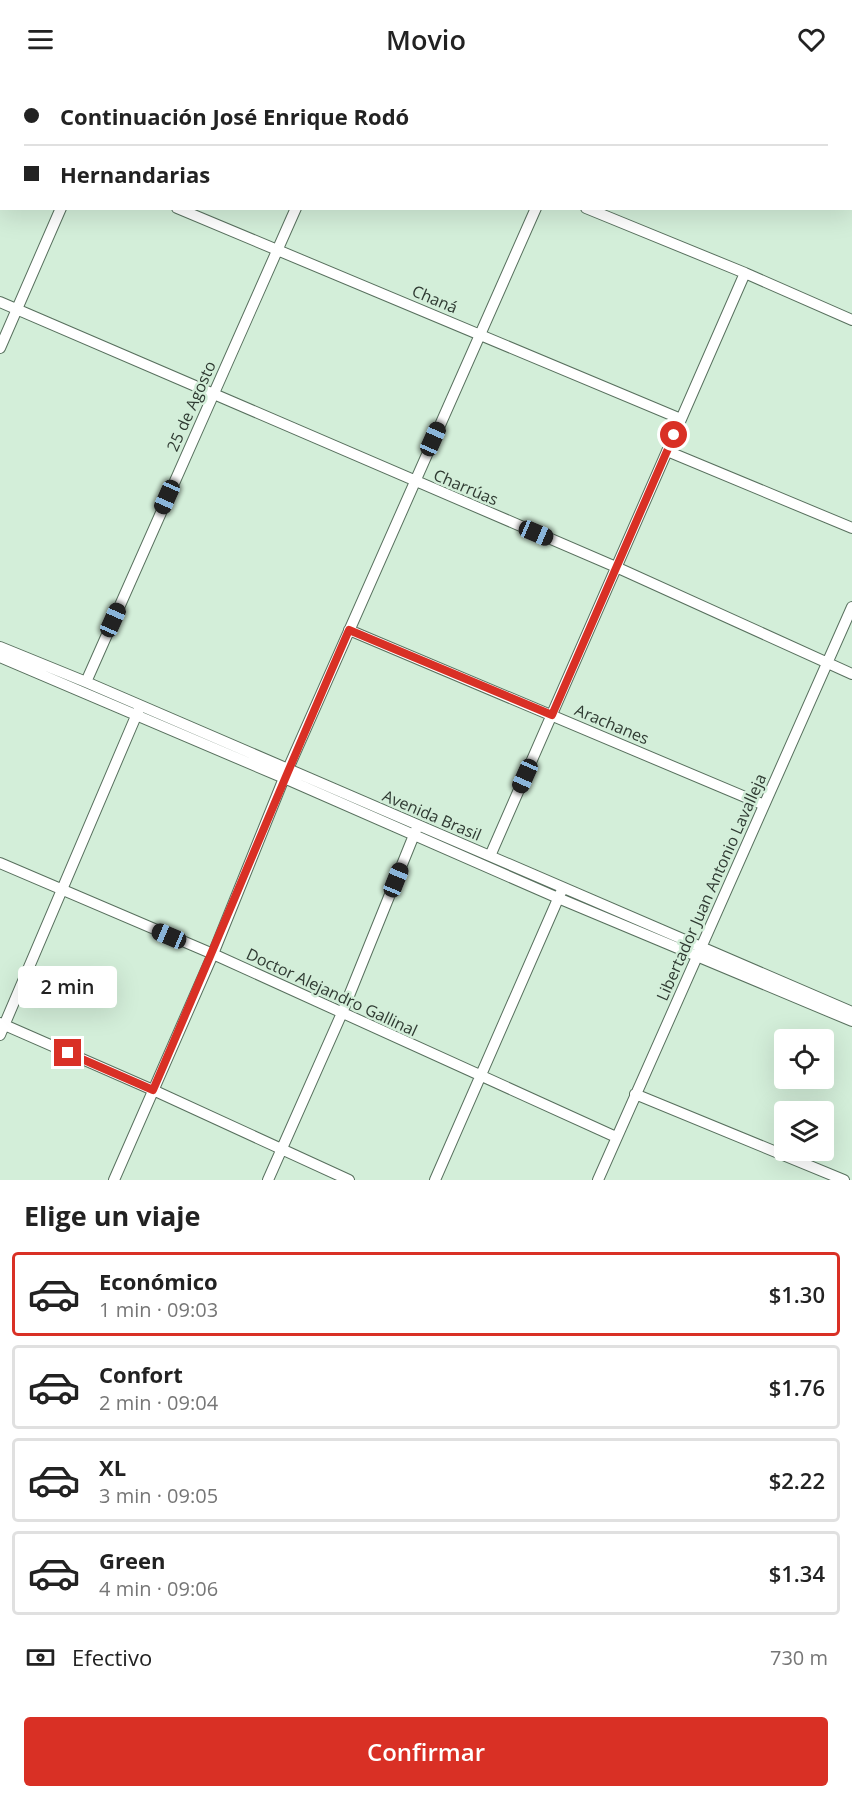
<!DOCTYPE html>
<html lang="es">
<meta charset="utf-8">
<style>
:root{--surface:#fff;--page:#f2f2f2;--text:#222;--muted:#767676;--line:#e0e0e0;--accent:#d93025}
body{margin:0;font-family:"Open Sans",sans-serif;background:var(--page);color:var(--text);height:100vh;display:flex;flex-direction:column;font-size:22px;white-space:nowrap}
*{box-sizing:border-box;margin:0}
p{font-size:20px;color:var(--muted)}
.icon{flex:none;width:33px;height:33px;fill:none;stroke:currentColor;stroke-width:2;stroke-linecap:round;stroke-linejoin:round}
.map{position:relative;height:1102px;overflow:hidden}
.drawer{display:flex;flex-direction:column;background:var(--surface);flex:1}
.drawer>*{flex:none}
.top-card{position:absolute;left:0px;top:0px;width:852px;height:132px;box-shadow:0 6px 24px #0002;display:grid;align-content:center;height:132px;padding:0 24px;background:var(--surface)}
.tools{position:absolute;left:774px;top:951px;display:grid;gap:12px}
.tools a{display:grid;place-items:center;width:60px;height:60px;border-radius:6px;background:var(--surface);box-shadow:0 6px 24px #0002;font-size:30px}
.end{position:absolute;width:27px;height:27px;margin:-14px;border:8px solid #d93025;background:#fff;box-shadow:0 0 0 3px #fff}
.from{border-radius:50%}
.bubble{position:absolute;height:42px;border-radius:6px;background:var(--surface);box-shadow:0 6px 24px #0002;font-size:20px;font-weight:600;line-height:42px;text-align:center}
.car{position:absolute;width:18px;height:36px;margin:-18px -9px;border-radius:8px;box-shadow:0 0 4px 2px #0007;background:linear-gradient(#222 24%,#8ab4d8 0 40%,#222 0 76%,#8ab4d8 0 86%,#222 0)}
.top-card b{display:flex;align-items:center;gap:21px;height:57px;font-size:22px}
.top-card b+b{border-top:2px solid var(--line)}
.top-card i{width:15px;height:15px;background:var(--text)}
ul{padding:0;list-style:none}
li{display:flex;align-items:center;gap:18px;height:84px;margin:0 12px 9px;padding:0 12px;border:3px solid var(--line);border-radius:6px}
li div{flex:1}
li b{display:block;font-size:22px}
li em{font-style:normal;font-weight:600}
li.on{border-color:var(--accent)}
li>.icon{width:54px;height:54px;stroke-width:1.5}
h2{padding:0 24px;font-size:27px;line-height:72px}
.pay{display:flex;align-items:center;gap:15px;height:66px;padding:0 24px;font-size:22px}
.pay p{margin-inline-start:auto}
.cta{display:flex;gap:12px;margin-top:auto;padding:12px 24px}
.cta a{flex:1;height:69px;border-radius:6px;background:var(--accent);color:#fff;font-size:24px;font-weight:600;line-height:69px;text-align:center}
header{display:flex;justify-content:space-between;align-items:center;height:78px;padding:0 24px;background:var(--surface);font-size:27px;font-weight:600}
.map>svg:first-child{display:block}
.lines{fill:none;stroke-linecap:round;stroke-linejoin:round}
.street-casing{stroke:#58705e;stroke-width:12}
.street{stroke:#fff;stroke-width:10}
.route{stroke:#d93025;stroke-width:8}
.labels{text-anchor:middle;stroke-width:5;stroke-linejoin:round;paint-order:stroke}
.street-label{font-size:16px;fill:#2f3a32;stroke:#d3eed9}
</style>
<header><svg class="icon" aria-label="menu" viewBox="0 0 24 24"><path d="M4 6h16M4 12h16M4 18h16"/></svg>Movio<svg class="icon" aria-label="heart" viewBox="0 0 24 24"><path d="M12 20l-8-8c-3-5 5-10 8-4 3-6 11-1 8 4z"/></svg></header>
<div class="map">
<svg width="852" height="1102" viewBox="0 0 852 1102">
<rect width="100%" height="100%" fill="#d3eed9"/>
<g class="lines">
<g class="street-casing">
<path id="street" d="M279 0 283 2
M698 0 701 2
M120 2V0
M425 2V0
M602 2V0
M0 57H2
M850 61 852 57
M177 130 681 341
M586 130 745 195 852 242
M0 224 616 489 852 596
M0 270 61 130
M667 373 852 450
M349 552 764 727
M0 569 86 604 852 934
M0 579 284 700 558 820 852 943
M86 604 296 130
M490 778 745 195
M0 785 213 876 616 1059
M0 945 153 1012 349 1102
M0 957 139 631
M635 1016 844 1102
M114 1102 213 876 284 700 536 130
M268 1102 342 935 416 752
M435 1102 561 814
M598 1102 852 529"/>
</g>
<use href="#street" class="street"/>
</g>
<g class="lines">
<path class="route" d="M68 975 153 1012C219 859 282 705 349 552L552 637 674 357"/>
</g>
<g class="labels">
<g class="street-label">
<text transform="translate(435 221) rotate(23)" y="6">Chaná</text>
<text transform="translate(191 328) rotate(-66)" y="6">25 de Agosto</text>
<text transform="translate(466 409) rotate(23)" y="6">Charrúas</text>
<text transform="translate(612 646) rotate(23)" y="6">Arachanes</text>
<text transform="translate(432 737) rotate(23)" y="6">Avenida Brasil</text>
<text transform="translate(711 809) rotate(-66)" y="6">Libertador Juan Antonio Lavalleja</text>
<text transform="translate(332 914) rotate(25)" y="6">Doctor Alejandro Gallinal</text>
</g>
</g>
</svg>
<div class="tools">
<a><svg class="icon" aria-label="locate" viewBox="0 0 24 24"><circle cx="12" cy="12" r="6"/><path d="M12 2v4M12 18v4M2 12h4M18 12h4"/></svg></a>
<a><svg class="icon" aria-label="layers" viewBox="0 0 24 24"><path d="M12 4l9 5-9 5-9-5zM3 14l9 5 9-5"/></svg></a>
</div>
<i class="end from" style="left:674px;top:357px"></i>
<i class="end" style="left:68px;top:975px"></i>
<div class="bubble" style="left:18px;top:888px;width:99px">2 min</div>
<i class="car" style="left:433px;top:361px;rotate:24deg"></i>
<i class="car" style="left:167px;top:419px;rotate:204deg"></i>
<i class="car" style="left:536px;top:455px;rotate:113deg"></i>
<i class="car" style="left:113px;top:542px;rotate:24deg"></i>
<i class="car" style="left:525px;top:698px;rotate:204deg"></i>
<i class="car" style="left:396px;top:802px;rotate:22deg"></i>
<i class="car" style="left:169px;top:858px;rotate:293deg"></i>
<div class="top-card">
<b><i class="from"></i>Continuación José Enrique Rodó</b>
<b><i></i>Hernandarias</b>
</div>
</div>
<section class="drawer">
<h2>Elige un viaje</h2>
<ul>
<li class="on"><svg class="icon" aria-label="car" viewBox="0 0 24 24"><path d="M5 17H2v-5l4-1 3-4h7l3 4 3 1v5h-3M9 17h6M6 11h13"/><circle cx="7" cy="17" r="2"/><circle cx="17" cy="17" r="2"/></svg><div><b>Económico</b><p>1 min · 09:03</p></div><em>$1.30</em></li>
<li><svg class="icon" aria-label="car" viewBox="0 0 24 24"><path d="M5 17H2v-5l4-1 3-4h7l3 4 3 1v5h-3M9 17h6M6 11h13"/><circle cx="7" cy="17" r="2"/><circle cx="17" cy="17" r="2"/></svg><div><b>Confort</b><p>2 min · 09:04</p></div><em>$1.76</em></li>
<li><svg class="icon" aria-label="car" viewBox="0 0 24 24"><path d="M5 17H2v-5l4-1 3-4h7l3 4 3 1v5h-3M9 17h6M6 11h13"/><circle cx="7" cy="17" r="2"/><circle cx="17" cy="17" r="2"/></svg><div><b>XL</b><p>3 min · 09:05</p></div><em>$2.22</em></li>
<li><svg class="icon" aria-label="car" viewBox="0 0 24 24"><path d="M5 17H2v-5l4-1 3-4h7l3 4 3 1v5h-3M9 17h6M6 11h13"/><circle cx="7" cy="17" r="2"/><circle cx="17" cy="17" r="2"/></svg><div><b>Green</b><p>4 min · 09:06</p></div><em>$1.34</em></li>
</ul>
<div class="pay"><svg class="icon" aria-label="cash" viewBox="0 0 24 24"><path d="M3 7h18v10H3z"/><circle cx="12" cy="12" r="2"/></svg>Efectivo<p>730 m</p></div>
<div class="cta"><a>Confirmar</a></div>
</section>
